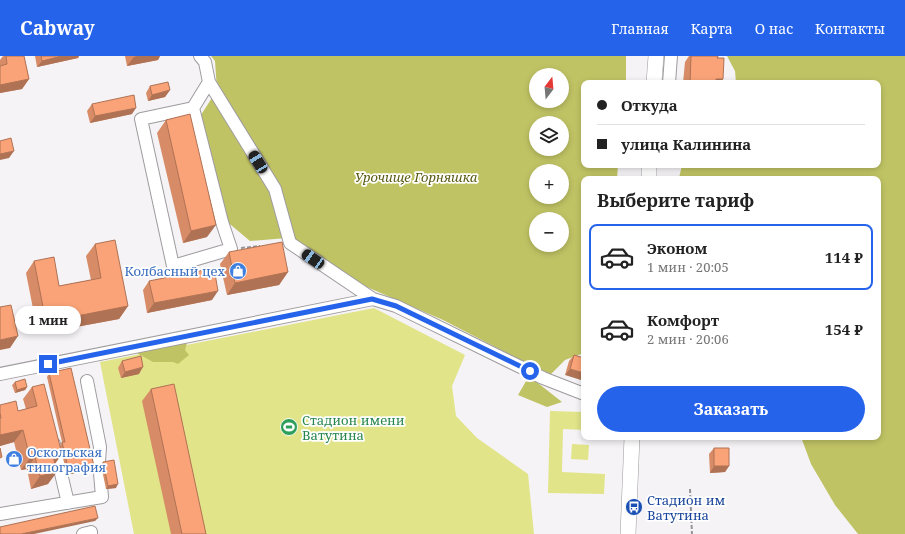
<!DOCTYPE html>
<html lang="ru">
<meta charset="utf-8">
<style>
:root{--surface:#fff;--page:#f6f6f6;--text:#222;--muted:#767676;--line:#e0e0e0;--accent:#2563eb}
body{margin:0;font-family:"Noto Serif",serif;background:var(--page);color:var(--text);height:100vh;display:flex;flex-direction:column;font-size:15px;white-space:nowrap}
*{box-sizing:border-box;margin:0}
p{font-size:13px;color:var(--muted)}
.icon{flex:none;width:22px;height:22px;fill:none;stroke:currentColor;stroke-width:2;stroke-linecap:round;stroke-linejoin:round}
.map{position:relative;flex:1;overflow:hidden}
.panel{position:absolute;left:581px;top:120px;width:300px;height:264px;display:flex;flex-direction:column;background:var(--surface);border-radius:8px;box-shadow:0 2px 6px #0003}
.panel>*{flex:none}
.banner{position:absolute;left:581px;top:24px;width:300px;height:88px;border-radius:8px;box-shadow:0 2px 6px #0003;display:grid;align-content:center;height:88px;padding:0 16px;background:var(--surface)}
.needle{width:26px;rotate:16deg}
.tools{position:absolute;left:529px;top:12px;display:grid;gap:8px}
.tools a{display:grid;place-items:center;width:40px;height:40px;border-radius:50%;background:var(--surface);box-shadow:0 2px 6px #0003;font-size:20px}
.end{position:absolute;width:18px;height:18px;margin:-9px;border:5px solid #2563eb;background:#fff;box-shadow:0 0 0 2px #fff}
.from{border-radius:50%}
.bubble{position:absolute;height:28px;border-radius:14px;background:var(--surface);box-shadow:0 2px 6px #0003;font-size:13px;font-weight:700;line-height:28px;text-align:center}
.car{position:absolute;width:12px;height:24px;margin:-12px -6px;border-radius:5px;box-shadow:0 0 3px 1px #0007;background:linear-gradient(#222 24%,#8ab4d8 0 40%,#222 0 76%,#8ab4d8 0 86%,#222 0)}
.banner b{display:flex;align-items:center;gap:14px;height:38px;font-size:15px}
.banner b+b{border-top:1px solid var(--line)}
.banner i{width:10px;height:10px;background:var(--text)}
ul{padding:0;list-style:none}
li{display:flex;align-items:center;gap:12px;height:66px;margin:0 8px 6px;padding:0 8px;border:2px solid transparent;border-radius:8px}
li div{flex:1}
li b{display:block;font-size:15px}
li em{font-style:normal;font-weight:700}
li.current{border-color:var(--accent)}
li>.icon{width:36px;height:36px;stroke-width:1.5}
h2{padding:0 16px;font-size:18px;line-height:48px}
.primary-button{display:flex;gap:8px;margin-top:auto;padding:8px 16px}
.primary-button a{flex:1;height:46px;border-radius:24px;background:var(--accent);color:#fff;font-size:16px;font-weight:700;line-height:46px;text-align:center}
header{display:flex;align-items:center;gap:24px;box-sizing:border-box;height:56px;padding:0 20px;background:var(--accent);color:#fff}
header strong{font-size:19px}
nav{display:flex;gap:22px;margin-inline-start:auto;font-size:14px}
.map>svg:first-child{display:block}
.green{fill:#e1e488}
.forest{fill:#c0c364;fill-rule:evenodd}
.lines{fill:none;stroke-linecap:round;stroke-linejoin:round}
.minor-casing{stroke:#9e9b9e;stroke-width:14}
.major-casing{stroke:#9e9b9e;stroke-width:16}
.path{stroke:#959496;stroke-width:2;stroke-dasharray:4 2;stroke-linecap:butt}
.minor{stroke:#fff;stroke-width:12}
.major{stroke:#fff;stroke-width:15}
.wall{fill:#d78c67}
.shaded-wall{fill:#af7254}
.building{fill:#faa378;stroke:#af7254}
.route{stroke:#2563eb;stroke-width:5}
.labels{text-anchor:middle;stroke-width:3.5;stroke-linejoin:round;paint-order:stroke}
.park-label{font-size:13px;font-style:italic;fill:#595913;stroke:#fff}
.shop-label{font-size:13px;fill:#366cbe;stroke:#fff;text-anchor:end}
.leisure-label{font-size:13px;fill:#27864d;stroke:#fff;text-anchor:start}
.transit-label{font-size:13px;fill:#164399;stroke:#fff;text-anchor:start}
</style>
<header>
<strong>Cabway</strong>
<nav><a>Главная</a><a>Карта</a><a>О нас</a><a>Контакты</a></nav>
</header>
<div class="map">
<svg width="905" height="478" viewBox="0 0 905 478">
<rect width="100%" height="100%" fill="#f5f3f6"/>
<path class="green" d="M374 252 465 299 452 330 456 360 477 382 528 418 534 478H134L100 306Z
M550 355 584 356V374L563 373 562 416 605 418 604 438 548 437Z
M572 388 589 389 588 404 571 403Z"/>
<path class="forest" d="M211 0H626V27H584V109H618L617 123H584V297L565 304 550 319 443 264 360 228 287 182 250 185 225 164 199 62 217 34 215 5ZM536 19H562V45H536ZM536 67H562V93H536ZM536 115H562V141H536ZM536 163H562V189H536Z
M727 0H905V478H858L835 449 811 408 801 381H878V123L679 122 682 109H878V27H736L735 15Z
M187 287 185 294 189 299 178 308 173 306H153L135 296 158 288Z
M529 320 562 346 547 351 518 339Z"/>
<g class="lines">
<g class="minor-casing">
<path id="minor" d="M209 26 275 133 290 187 373 243 396 250 543 322 584 338
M669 27 671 0
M193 52 141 63 173 210 231 193 222 166 193 52 209 26 205 6 200 0
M0 318 373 243
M54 388 68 447
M0 458 102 441 99 405 100 391 87 325
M83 478 91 476V478"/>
</g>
<g class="major-casing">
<path id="major" d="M654 27 656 0
M649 123V109
M628 478 632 381"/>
</g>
<path class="path" d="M241 192 260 190
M690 433 692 478"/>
<use href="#minor" class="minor"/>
<use href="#major" class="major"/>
</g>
<path class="wall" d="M3 0H24L29 23 22 33 0 37V4Z
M35 0H79L78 2 37 11Z
M125 0H160L158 4 127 10Z
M689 0H718L723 23 720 27H683L685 6Z
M150 30 170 34 165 41 148 45 146 37Z
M92 48 132 58 90 67 87 55Z
M166 64 207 181 183 187 157 77Z
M95 188 128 250 119 263 38 278 26 217 34 205 59 230 91 224 86 200Z
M229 196 288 216 279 229 227 239 220 208Z
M149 225 212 244 147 257 143 234Z
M574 299 584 302 565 319 569 305Z
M122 305 139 318 121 322 118 312Z
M49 317 92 413 67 419 62 398 55 408 48 428 31 433 27 413 21 414 14 386 0 390V349L18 355 26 353 23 343 32 331 60 390 62 386 47 321Z
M15 326 27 331 25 334 15 337 12 329Z
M151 333 206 478H171L142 345Z
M714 392 729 410 725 416 710 417 709 398Z
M103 406 116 432 106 433 101 409Z"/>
<path class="shaded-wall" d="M62 0H79L78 2 37 11 42 5Z
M137 0H160L158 4 127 10 134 1Z
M29 23 22 33 0 37V29Z
M716 23H723L720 27H713Z
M170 34 165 41 148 45 152 39Z
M136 52 132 58 90 67 95 60Z
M14 95 9 102 0 104V98Z
M216 169 207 181 183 187 191 175Z
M288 216 279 229 227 239 235 227Z
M218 235 212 244 147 257 154 247Z
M128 250 119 263 38 278 46 266Z
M18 280 10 292 0 294V284Z
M143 311 139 318 121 322 125 316Z
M570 313 584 317V325L565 319Z
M27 331 25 334 15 337 17 334Z
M23 374 14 386 0 390V379Z
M62 398 53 410V400Z
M35 401 27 413 21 414 30 402Z
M94 410 92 413 67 419 69 416Z
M714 410H729L725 416 710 417Z
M57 416 48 428 31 433 40 420Z
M118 428 116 432 106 433 108 430Z
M98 462 95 465 34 478H21Z"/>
<path class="building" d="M6 0H24L29 23 0 29V10L7 8Z
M41 0H62L42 5Z
M691 0H718L717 2H724L723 23H716V27H690Z
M168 26 170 34 152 39 150 30Z
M134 39 136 52 95 60 92 48Z
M190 58 216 169 191 175 166 64Z
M11 82 14 95 0 98V85Z
M115 184 128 250 46 266 34 205 54 201 59 230 101 222 95 188Z
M282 186 288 216 235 227 229 196Z
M214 212 218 235 154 247 149 225Z
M11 249 18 280 0 284V251Z
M574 299 584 302V317L570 313Z
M141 300 143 311 125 316 122 305Z
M71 312 94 410 69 416 62 386H65L49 317Z
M25 323 27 331 17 334 15 326Z
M44 328 62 398 53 400 57 416 40 420 35 401 30 402 23 374 0 379V362H1L0 357V349L16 345 18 355 37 350 32 331Z
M174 328 206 478H182L151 333Z
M0 392 2 401 0 402Z
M714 392H729V410H714Z
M114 404 118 428 108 430 103 406Z
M95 450 98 462 21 478H0V471Z"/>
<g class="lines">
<path class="route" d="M48 308 372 243 396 250 530 315"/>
</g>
<defs>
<g id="shop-disc" transform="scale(0.9)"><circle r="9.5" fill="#3f7fe0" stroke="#fff"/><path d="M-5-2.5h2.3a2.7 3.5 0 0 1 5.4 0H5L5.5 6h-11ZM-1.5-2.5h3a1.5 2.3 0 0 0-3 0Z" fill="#fff"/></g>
<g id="stadium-disc" transform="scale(0.9)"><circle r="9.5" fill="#2e9e5b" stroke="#fff"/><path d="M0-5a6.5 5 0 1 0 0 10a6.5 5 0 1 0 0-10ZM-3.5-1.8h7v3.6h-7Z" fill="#fff"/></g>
<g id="bus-disc" transform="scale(0.9)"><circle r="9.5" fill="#1a4fb4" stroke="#fff"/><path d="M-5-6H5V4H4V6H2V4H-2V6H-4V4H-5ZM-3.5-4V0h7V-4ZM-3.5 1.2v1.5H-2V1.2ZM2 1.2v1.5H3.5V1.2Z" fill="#fff"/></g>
</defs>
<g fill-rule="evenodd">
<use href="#shop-disc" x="238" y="215"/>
<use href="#stadium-disc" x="289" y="371"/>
<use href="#shop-disc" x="14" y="403"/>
<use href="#bus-disc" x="634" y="451"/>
</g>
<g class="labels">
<g class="park-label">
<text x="416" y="126">Урочище Горняшка</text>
</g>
<g class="shop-label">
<text x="225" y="220">Колбасный цех</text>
<text x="27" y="401" text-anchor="start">Оскольская<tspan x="27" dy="15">типография</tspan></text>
</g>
<g class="leisure-label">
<text x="302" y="369">Стадион имени<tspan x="302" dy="15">Ватутина</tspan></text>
</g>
<g class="transit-label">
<text x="647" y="449">Стадион им<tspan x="647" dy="15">Ватутина</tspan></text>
</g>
</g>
</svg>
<div class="tools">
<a><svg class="needle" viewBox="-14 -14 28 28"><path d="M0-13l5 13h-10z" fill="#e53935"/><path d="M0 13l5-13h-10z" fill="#767676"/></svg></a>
<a><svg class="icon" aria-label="layers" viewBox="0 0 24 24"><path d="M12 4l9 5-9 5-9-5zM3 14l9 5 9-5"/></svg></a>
<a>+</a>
<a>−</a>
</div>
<i class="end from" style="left:530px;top:315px"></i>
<i class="end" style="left:48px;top:308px"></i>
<div class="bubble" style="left:15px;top:250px;width:66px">1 мин</div>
<i class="car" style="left:258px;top:106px;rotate:328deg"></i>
<i class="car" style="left:313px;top:203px;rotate:304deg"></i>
<div class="banner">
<b><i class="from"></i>Откуда</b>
<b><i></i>улица Калинина</b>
</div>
<section class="panel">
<h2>Выберите тариф</h2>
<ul>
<li class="current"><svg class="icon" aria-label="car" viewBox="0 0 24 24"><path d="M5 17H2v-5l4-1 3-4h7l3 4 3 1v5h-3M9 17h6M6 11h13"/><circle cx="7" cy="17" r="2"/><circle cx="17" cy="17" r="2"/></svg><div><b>Эконом</b><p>1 мин · 20:05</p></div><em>114 ₽</em></li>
<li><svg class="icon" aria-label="car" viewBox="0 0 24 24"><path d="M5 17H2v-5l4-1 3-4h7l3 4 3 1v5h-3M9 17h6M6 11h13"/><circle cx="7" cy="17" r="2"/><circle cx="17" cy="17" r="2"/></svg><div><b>Комфорт</b><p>2 мин · 20:06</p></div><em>154 ₽</em></li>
</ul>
<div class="primary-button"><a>Заказать</a></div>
</section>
</div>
